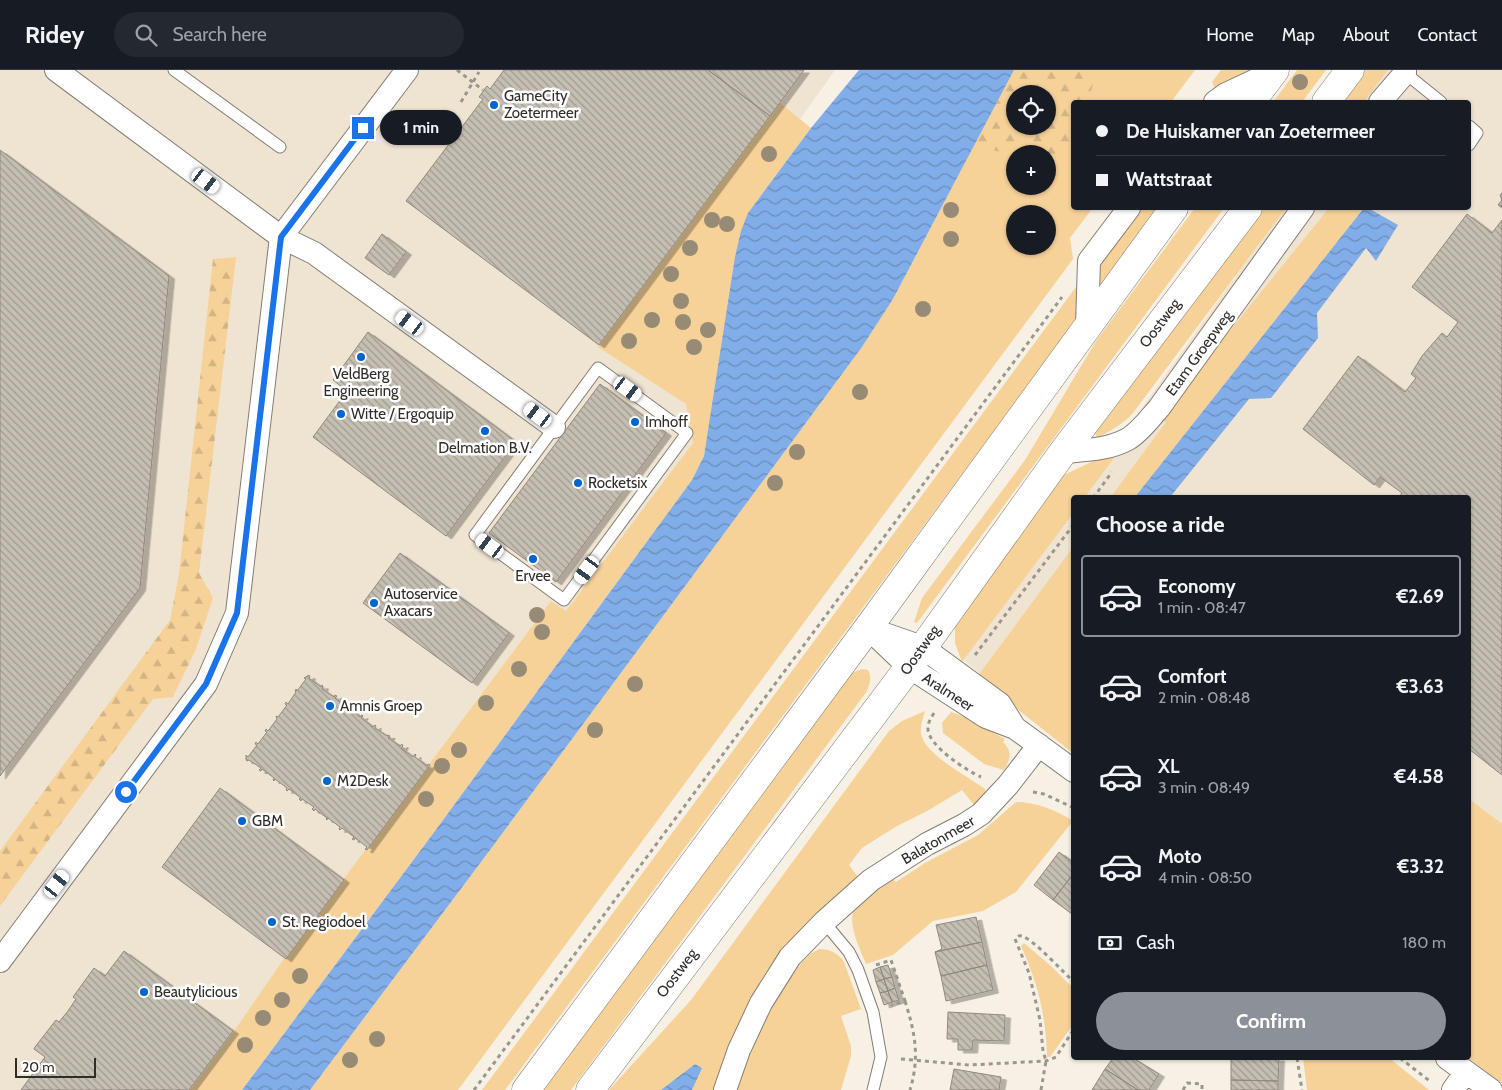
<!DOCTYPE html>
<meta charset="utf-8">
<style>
:root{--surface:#171b24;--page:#242831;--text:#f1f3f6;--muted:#9ea1a6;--line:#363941;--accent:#8c9099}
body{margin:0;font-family:Cabin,sans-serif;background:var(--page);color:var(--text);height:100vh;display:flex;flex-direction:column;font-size:19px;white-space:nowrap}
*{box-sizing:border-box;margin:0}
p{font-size:16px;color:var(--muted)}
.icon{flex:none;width:28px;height:28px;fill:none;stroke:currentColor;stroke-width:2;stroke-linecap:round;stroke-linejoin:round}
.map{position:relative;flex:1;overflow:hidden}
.sheet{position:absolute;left:1071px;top:425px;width:400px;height:565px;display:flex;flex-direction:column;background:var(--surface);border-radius:5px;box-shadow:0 1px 4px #0004}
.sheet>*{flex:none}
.hud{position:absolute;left:1071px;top:30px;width:400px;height:110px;border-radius:5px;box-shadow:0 1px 4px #0004;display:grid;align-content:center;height:110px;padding:0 25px;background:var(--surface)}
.fabs{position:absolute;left:1006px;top:15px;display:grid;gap:10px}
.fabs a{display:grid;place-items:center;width:50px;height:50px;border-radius:50%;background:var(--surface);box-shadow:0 1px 4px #0004;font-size:25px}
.scale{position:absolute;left:15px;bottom:12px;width:81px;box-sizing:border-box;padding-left:5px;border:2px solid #302d29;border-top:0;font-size:14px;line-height:18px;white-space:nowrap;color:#302d29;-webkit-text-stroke:4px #fefefe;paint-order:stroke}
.end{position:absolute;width:22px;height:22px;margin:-11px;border:6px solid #1a73e8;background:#fff;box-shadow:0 0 0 2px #fff}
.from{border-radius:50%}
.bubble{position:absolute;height:35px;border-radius:18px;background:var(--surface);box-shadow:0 1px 4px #0004;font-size:16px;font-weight:700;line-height:35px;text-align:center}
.car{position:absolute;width:15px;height:30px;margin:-15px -8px;border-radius:6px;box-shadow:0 0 4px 1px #0007;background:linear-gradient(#fff 24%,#345 0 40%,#fff 0 76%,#345 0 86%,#fff 0)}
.hud b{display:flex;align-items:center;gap:18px;height:48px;font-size:19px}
.hud b+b{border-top:1px solid var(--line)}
.hud i{width:12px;height:12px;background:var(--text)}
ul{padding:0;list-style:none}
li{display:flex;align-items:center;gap:15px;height:82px;margin:0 10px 8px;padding:0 15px;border:2px solid transparent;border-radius:5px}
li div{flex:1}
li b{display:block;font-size:19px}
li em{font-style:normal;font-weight:700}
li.selected{border-color:var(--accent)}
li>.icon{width:45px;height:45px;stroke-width:1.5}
h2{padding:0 25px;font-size:22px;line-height:60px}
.pay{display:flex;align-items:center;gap:12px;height:55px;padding:0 25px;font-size:19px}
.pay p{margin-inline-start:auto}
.button{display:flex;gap:10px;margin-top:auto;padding:10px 25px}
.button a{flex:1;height:58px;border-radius:30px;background:var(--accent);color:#fff;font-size:20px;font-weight:700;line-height:58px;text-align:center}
header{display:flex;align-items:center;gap:30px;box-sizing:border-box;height:70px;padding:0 25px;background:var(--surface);border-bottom:1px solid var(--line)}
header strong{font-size:24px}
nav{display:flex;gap:28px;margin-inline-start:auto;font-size:18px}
.search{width:350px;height:45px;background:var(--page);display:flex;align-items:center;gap:12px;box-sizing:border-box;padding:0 18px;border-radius:28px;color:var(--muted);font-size:19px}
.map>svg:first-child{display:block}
.built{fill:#efe4d1}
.green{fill:#f6d299;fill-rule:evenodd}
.forest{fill:url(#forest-firs);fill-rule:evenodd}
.water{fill:url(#water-waves)}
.building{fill:url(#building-back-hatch);stroke:#90897e;filter:url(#shadow)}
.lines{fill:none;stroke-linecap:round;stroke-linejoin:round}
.service-casing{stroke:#847d73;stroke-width:13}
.minor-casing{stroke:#847d73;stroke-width:24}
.secondary-casing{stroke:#847d73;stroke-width:29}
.path{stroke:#9b968e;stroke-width:3;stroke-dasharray:4 4;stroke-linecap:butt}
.service{stroke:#fff;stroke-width:11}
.minor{stroke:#fff;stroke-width:22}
.secondary{stroke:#fff;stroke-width:28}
.tree{fill:#988b75}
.route{stroke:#1a73e8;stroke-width:6}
.poi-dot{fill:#0065cd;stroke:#fefefe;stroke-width:2}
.labels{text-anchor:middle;stroke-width:5;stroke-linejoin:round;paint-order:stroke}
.poi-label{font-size:15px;fill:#302d29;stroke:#fefefe;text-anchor:start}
.street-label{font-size:15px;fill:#302d29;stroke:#fefefe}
</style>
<header>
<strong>Ridey</strong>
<div class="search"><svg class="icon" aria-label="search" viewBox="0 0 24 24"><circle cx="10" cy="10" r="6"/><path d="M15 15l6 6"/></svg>Search here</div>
<nav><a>Home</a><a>Map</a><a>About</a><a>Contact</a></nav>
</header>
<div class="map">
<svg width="1502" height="1020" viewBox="0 0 1502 1020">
<defs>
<pattern id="forest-firs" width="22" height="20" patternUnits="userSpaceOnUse" patternTransform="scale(1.25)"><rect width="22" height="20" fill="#f6d299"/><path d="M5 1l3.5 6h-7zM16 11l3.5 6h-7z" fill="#d3b584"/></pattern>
<pattern id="water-waves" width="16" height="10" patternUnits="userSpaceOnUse" patternTransform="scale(1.25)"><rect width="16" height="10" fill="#81ade8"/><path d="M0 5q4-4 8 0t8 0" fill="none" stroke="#6a8dbc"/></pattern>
<pattern id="building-back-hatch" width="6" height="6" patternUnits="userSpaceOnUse" patternTransform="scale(1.25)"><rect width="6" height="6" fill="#c5beb3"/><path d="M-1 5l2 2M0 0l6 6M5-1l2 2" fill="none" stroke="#a09b92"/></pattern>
<filter id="shadow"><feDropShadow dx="5.5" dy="3" stdDeviation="0" flood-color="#0004"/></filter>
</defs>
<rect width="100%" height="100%" fill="#f7f0e4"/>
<path class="built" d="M0 0H835L627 293 687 334 693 373 226 1020H0Z
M1382 0H1502V1011L1469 985V428H1078L1284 138H1469V32H1359Z
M1074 434V676L963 590Z"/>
<path class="green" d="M1014 0H1195L1171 32H1074V138H1090L1092 139 1070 168 1073 189 458 1020H310L487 784 862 277 893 229ZM1015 24H1048V56H1015ZM1015 84H1048V116H1015ZM1015 144H1048V176H1015Z
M1221 0H1248L1216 18 1214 17 1212 12Z
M1297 0H1326L1302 32H1273Z
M1362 0H1388L1364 32H1338Z
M779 32 811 58 748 143 704 386 692 410 435 761 242 1020H190L232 964 281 893 551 531 566 541 693 373 686 334 598 277Z
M1136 138H1159L1101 215H1100C1090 194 1125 155 1136 138Z
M1195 138H1224L917 553 914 552 922 528 1025 390 1096 271Z
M1260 138H1286L1133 343C1123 354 1111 361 1098 367L1096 366 1095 362Z
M1329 138H1364L1135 427 1110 428 1166 352 1160 347Z
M1076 217 1079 218 1075 252 505 1020H482Z
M1112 382 1117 384 1114 388 1085 427 1074 428V442L962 592 955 573V556L1062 406Z
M1074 476V684L977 607Z
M862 599 868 600C872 608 870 613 867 621L571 1020H540L843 610 854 602Z
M925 641C923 648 920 656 921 664 925 685 969 707 985 719L986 726 974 735 962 720 929 740 897 756 862 778 849 795 858 807 821 840 715 1020H692L701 998 695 994 661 1020H609L691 930 889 661 902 651Z
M951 642 965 647 1005 669 1003 672C1013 682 1010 690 1004 700L984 694 943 663 942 653Z
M1469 729 1502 754V1013L1468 988Z
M1016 732C1035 732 1057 740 1073 751L1016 822 983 841 933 851 893 885 866 894C860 878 844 850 857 833 863 825 884 813 892 807L896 812 925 793 978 765Z
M1024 873 1051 896 1074 919V953L1050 987H1047C1046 945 1038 914 1021 876Z
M819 879C830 879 838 883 844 892L861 939 841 946 851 976V986L841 1020H736C750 980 766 944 790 909 799 897 805 885 819 879Z
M1303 988H1389L1429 1020H1307Z"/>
<path class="forest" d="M1014 0H1097L1088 32H1074V74L1058 94 1048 92V84H1015V85L974 76ZM1015 24H1048V56H1015Z
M236 187 199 503 213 528 196 579 173 627 153 629 0 836V781L170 550 179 504 213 189Z"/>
<path class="water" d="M859 0H1014L893 229 862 277 487 784 310 1020H242L435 761 692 410 704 386 735 187 741 161 748 143 811 58Z
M1364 138H1368L1398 155 1376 191 1366 178 1317 243 1318 268 1271 328 1249 329 1171 426 1172 427H1135Z
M695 994 702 998 692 1020H661Z"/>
<path class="building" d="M504 0H708L770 46 599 275 406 131 483 29 479 27 487 16 490 19Z
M708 0H804L770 46Z
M0 80 169 206 140 518 0 706Z
M1502 123V138L1498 135 1502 130 1500 125Z
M1467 144 1492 163 1502 150V705L1469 679V428H1398L1402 423 1380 407 1374 415 1303 359 1358 286 1405 322 1416 308 1411 304 1422 286 1442 263 1447 267 1458 252 1412 217Z
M382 164 406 182 389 205 365 188Z
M368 262 516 372 446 466 313 367 347 321 333 310Z
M600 314 666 363 556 512 489 463Z
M400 483 509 563 472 613 363 533Z
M309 605 310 607 309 608 321 617 322 615 323 616 322 619 334 627 335 625 337 626 335 628 347 637 349 635 350 636 349 638 360 647 362 645 363 646 361 648 373 657 375 655 376 656 375 658 387 666 388 665 390 666 388 668 400 676 402 674 403 676 401 678 413 687 415 684 416 685 415 687 427 696 428 694 430 695 367 780 365 779 367 777 355 768 354 770 352 769 354 767 342 758 340 760 339 759 340 757 328 748 327 750 326 749 327 748 315 739 314 741 312 739 314 737 302 729 301 731 299 729 301 728 289 719 287 721 286 720 287 718 275 709 274 711 273 710 274 708 262 699 261 701 259 700 261 698 249 690 247 691 246 690V685L248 687 257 675 255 674 256 672 258 674 267 662 265 661 266 659 268 661 277 649 276 646 278 647 287 635 285 634 286 632 288 634 296 622 295 621 296 619 297 621 306 609 304 608Z
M220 718 344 810 286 889 162 797Z
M1059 782 1074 793V803L1053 830 1034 815Z
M1074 803V841L1072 844 1053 830Z
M976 847 982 872 935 882 942 879 936 855Z
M982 872 987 895 941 906 935 882Z
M124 881 233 961 189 1020H21L45 987 34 979 35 977 56 950 59 952 68 941 76 929 73 927 94 898 105 906Z
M888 895 892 907 884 909 880 897Z
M987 895 993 920 946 931 941 906Z
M880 897 884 909 876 912 873 900Z
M892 907 895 918 888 921 884 909Z
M884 909 888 921 880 923 876 912Z
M895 918 899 930 892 932 888 921Z
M888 921 892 932 884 935 880 923Z
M948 942 1005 945 1004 971 973 970 972 980H958V969H947Z
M1113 988H1133L1159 1004 1149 1020H1138L1105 999Z
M1231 988H1279L1278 1011 1231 1010Z
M954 999 1001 1007 999 1020H950Z
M1105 999 1138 1020H1092Z
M1231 1010 1278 1011V1020H1231Z"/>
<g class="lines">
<g class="service-casing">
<path id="service" d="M174 0 280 77
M1405 3 1441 32
M1469 56 1477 63 1469 75
M598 298 687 363 564 530 475 465Z
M824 852 849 882 858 900 873 942 881 987 873 1020"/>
</g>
<g class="minor-casing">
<path id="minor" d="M56 0 281 167 314 183 554 357
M1215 32 1226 24 1273 2
M1380 32 1405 3V0
M1087 256 1089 191 1129 138
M1063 382C1085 380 1108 380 1128 369 1140 362 1150 348 1159 338L1303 138
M868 558 909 597 986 647 1015 658 1074 701
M876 561 922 577 1000 634 1015 658
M0 891 206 614 237 543 281 167 407 0
M1447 988 1491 1020
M725 1020 739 980 761 933 790 887 824 852 871 810 927 774 964 755 981 744 1008 715 1039 675
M1453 1020 1466 1002"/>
</g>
<g class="secondary-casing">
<path id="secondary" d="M1251 32 1275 0
M1326 32 1350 0
M526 1020 868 558 1174 138
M590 1020 909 597 1063 382 1248 138"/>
</g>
<path class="path" d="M457 0 483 20
M461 32 479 2
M1093 428 1112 402
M975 585 1074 454
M934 643C931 648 928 652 928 658 927 675 967 701 981 707
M1033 722 1044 724 1074 738
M876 895 891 890 905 931 891 935
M905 931C915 963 920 986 910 1020
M1297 988 1302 1020
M1400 988 1431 1012
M901 989 969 995 1046 991 1056 987 1074 959
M474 1020 1062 227
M1041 1020 1046 991 1043 981 1040 950 1029 903 1015 869C1018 867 1018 865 1022 866 1033 869 1064 903 1074 912
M1183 1020 1187 1013 1202 1014V1020"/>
<use href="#service" class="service"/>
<use href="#minor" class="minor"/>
<use href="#secondary" class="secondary"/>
</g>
<g class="tree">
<circle cx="1300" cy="12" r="8"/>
<circle cx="769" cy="84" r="8"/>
<circle cx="951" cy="140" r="8"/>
<circle cx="712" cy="150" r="8"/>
<circle cx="727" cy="154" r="8"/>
<circle cx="951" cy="169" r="8"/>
<circle cx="690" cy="178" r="8"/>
<circle cx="671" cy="204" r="8"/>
<circle cx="681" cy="231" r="8"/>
<circle cx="923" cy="239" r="8"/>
<circle cx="652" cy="250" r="8"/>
<circle cx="683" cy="252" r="8"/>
<circle cx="708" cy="260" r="8"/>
<circle cx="629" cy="271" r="8"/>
<circle cx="694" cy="277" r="8"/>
<circle cx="860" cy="322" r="8"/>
<circle cx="797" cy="382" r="8"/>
<circle cx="775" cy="413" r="8"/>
<circle cx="537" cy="545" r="8"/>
<circle cx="542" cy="562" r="8"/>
<circle cx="519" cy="599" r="8"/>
<circle cx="635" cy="614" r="8"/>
<circle cx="486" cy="633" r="8"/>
<circle cx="595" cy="660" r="8"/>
<circle cx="459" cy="680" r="8"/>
<circle cx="442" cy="696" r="8"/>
<circle cx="426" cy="729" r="8"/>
<circle cx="300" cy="906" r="8"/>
<circle cx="282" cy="930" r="8"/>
<circle cx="263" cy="948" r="8"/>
<circle cx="377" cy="969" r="8"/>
<circle cx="245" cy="975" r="8"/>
<circle cx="350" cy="990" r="8"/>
</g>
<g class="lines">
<path class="route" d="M126 722 206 614 237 543 281 167 363 58"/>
</g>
<g class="poi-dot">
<circle cx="494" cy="35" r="5"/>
<circle cx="361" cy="287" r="5"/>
<circle cx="341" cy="344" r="5"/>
<circle cx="635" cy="352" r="5"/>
<circle cx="485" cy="361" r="5"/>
<circle cx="578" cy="413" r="5"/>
<circle cx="533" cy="489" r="5"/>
<circle cx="374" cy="533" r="5"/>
<circle cx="330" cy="636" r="5"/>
<circle cx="327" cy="711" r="5"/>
<circle cx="242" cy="751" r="5"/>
<circle cx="272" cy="852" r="5"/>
<circle cx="144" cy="922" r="5"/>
</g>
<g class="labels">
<g class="poi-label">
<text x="504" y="31">GameCity<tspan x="504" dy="17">Zoetermeer</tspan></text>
<text x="361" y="309" text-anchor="middle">VeldBerg<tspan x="361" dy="17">Engineering</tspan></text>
<text x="351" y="349">Witte / Ergoquip</text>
<text x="645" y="357">Imhoff</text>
<text x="485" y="383" text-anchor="middle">Delmation B.V.</text>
<text x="588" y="418">Rocketsix</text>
<text x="533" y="511" text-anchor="middle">Ervee</text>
<text x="384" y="529">Autoservice<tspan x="384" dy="17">Axacars</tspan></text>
<text x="340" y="641">Amnis Groep</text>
<text x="337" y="716">M2Desk</text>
<text x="252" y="756">GBM</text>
<text x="282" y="857">St. Regiodoel</text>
<text x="154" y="927">Beautylicious</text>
</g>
<g class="street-label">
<text transform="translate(1160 253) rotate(-53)" y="5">Oostweg</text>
<text transform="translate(1199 283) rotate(-54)" y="5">Etam Groepweg</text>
<text transform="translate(920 580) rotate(-55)" y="5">Oostweg</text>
<text transform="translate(948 622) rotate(33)" y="5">Aralmeer</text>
<text transform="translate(938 770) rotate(-30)" y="5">Balatonmeer</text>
<text transform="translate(677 903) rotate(-53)" y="5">Oostweg</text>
</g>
</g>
</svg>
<div class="fabs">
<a><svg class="icon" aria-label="locate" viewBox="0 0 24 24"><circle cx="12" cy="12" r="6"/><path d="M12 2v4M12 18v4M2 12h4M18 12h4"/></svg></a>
<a>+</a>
<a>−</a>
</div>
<div class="scale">20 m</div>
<i class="end from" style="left:126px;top:722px"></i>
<i class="end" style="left:363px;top:58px"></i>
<div class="bubble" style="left:380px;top:40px;width:82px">1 min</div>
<i class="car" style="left:206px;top:111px;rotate:127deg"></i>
<i class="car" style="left:410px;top:253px;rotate:306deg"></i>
<i class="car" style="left:628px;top:319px;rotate:126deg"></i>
<i class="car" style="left:538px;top:345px;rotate:306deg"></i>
<i class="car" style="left:490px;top:476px;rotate:306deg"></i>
<i class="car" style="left:587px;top:500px;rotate:216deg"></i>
<i class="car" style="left:57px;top:814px;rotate:37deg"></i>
<div class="hud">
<b><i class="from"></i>De Huiskamer van Zoetermeer</b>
<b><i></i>Wattstraat</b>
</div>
<section class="sheet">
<h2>Choose a ride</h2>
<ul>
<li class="selected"><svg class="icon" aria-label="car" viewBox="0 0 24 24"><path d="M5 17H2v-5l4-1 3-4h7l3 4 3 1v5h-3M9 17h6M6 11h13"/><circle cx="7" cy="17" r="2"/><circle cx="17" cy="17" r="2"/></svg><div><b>Economy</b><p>1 min · 08:47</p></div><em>€2.69</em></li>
<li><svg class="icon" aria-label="car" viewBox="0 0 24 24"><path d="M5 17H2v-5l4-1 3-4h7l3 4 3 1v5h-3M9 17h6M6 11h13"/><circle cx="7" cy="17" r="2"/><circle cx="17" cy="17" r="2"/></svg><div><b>Comfort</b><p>2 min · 08:48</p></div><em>€3.63</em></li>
<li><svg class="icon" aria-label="car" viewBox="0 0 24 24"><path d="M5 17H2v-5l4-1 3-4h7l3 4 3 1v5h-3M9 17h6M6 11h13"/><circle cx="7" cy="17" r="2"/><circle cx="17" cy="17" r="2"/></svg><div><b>XL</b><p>3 min · 08:49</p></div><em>€4.58</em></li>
<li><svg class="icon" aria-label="car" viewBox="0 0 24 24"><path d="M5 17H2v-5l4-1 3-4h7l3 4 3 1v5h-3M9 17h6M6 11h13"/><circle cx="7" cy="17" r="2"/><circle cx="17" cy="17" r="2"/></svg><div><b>Moto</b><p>4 min · 08:50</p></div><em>€3.32</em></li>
</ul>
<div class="pay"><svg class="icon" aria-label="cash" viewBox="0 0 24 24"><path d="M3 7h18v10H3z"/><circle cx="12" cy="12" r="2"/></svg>Cash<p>180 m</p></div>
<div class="button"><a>Confirm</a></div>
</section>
</div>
